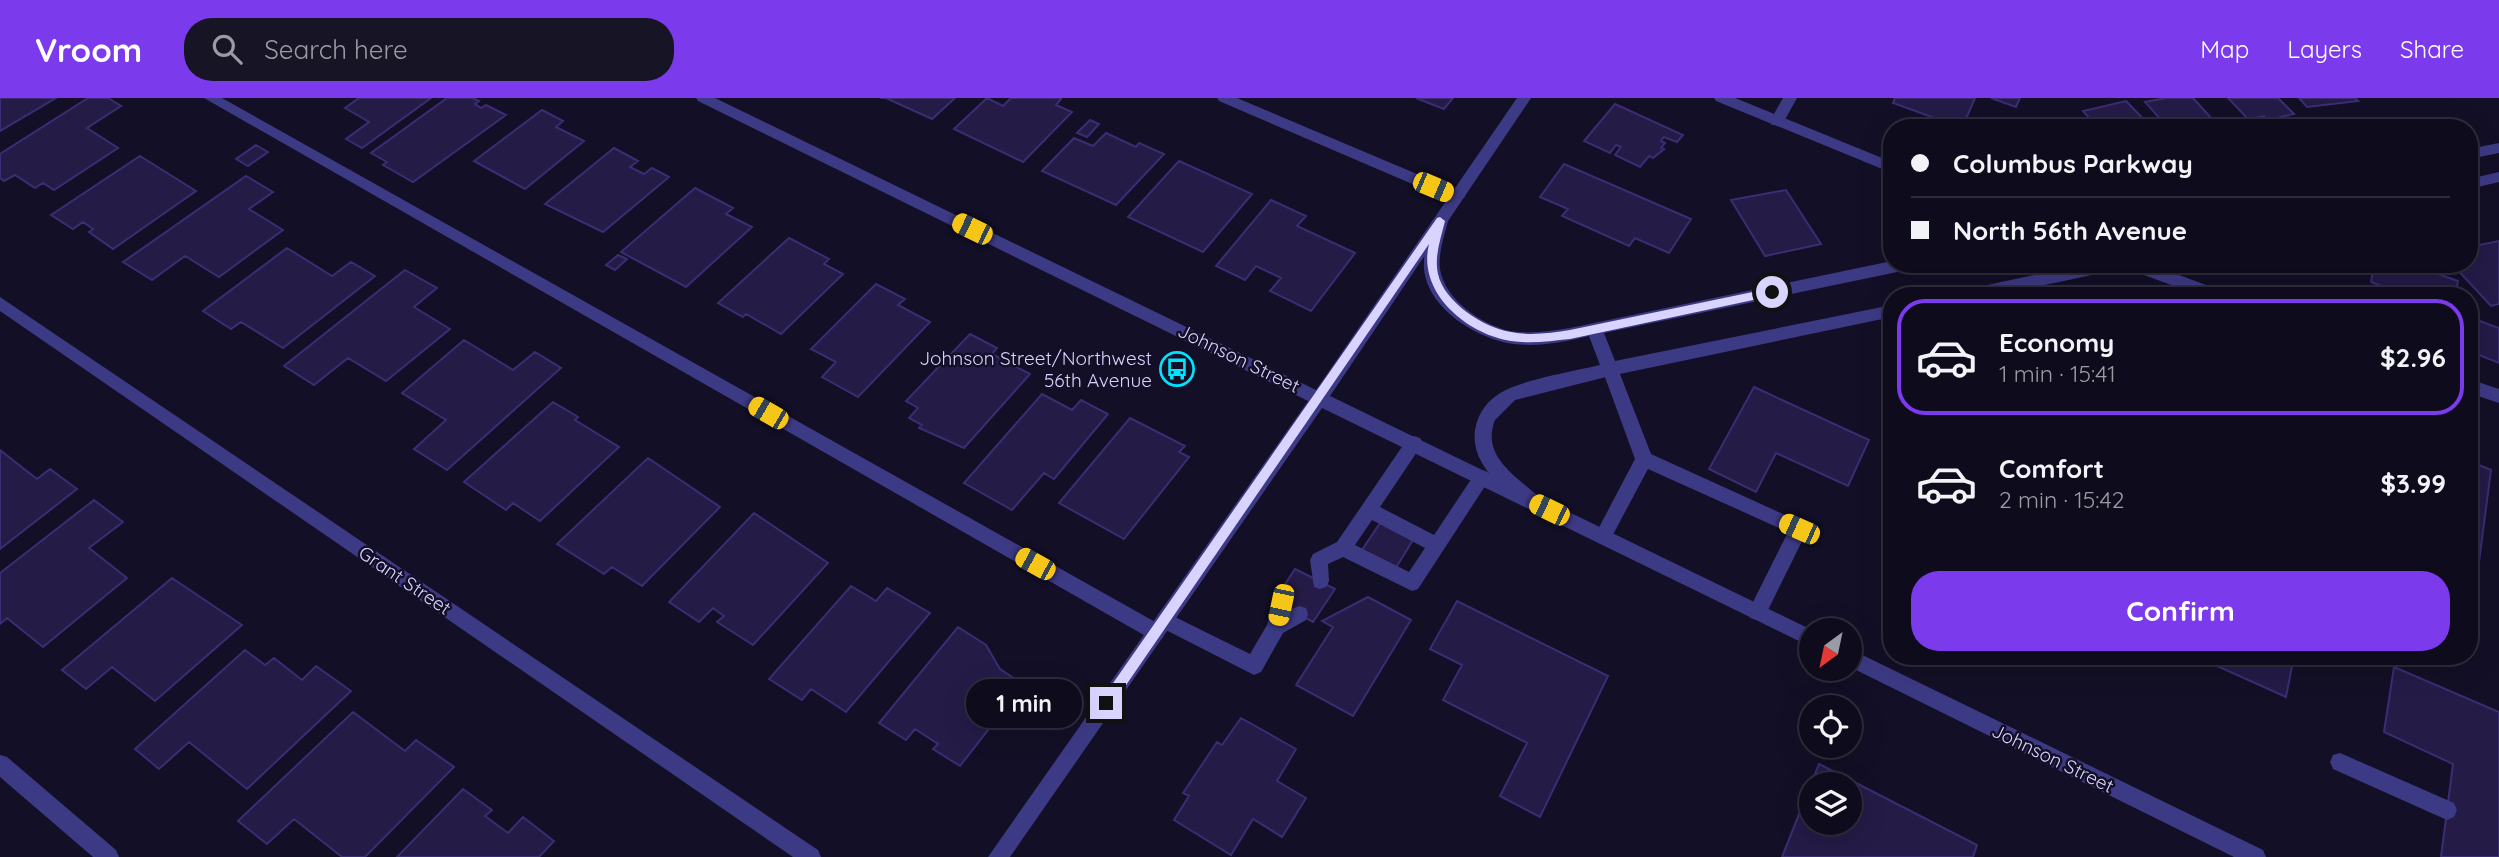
<!DOCTYPE html>
<meta charset="utf-8">
<style>
:root{--surface:#0e0b1c;--page:#171425;--text:#f1f3f6;--muted:#9b9ba3;--line:#2e2b3b;--accent:#7c3aed}
body{margin:0;font-family:Quicksand,sans-serif;background:var(--page);color:var(--text);height:100vh;display:flex;flex-direction:column;font-size:26px;white-space:nowrap}
*{box-sizing:border-box;margin:0}
p{font-size:23px;color:var(--muted)}
.icon{flex:none;width:38px;height:38px;fill:none;stroke:currentColor;stroke-width:2;stroke-linecap:round;stroke-linejoin:round}
.map{position:relative;flex:1;overflow:hidden}
.panel{position:absolute;left:1883px;top:189px;width:595px;height:378px;display:flex;flex-direction:column;background:var(--surface);border-radius:28px;box-shadow:0 7px 28px #0002,0 0 0 2px var(--line)}
.panel>*{flex:none}
.banner{position:absolute;left:1883px;top:21px;width:595px;height:154px;border-radius:28px;box-shadow:0 7px 28px #0002,0 0 0 2px var(--line);display:grid;align-content:center;height:154px;padding:0 28px;background:var(--surface)}
.needle{width:46px;rotate:213deg}
.tools{position:absolute;left:1799px;top:520px;display:grid;gap:14px}
.tools a{display:grid;place-items:center;width:63px;height:63px;border-radius:50%;background:var(--surface);box-shadow:0 7px 28px #0002,0 0 0 2px var(--line);font-size:35px}
.end{position:absolute;width:32px;height:32px;margin:-16px;border:9px solid #d9d4ff;background:#111;box-shadow:0 0 0 4px #111}
.from{border-radius:50%}
.bubble{position:absolute;height:49px;border-radius:24px;background:var(--surface);box-shadow:0 7px 28px #0002,0 0 0 2px var(--line);font-size:23px;font-weight:700;line-height:49px;text-align:center}
.car{position:absolute;width:21px;height:42px;margin:-21px -10px;border-radius:9px;box-shadow:0 0 5px 2px #0007;background:linear-gradient(#f5c518 24%,#345 0 40%,#f5c518 0 76%,#345 0 86%,#f5c518 0)}
.banner b{display:flex;align-items:center;gap:24px;height:66px;font-size:26px}
.banner b+b{border-top:2px solid var(--line)}
.banner i{width:18px;height:18px;background:var(--text)}
ul{padding:12px 0 0;list-style:none}
li{display:flex;align-items:center;gap:21px;height:116px;margin:0 14px 10px;padding:0 14px;border:4px solid transparent;border-radius:28px}
li div{flex:1}
li b{display:block;font-size:26px}
li em{font-style:normal;font-weight:700}
li.active{border-color:var(--accent)}
li>.icon{width:63px;height:63px;stroke-width:1.5}
.primary-button{display:flex;gap:14px;margin-top:auto;padding:14px 28px}
.primary-button a{flex:1;height:80px;border-radius:28px;background:var(--accent);color:#fff;font-size:28px;font-weight:700;line-height:80px;text-align:center}
header{display:flex;align-items:center;gap:42px;box-sizing:border-box;height:98px;padding:0 35px;background:var(--accent);color:#fff}
header strong{font-size:33px}
nav{display:flex;gap:38px;margin-inline-start:auto;font-size:24px}
.search{width:490px;height:63px;background:var(--page);display:flex;align-items:center;gap:18px;box-sizing:border-box;padding:0 24px;border-radius:28px;color:var(--muted);font-size:26px}
.map>svg:first-child{display:block}
.building{fill:#241b47;stroke:#3b2d73;stroke-width:2;fill-rule:evenodd}
.lines{fill:none;stroke-linecap:round;stroke-linejoin:round}
.service{fill:#3d3a85;fill-rule:evenodd}
.minor{fill:#3d3a85;fill-rule:evenodd}
.tertiary{fill:#3d3a85;fill-rule:evenodd}
.route{fill:#d9d4ff}
.labels{text-anchor:middle;stroke-width:5;stroke-linejoin:round;paint-order:stroke}
.poi-label{font-size:19px;fill:#d9d4ff;stroke:#130f26;text-anchor:end}
.street-label{font-size:19px;fill:#d9d4ff;stroke:#130f26}
</style>
<header>
<strong>Vroom</strong>
<div class="search"><svg class="icon" aria-label="search" viewBox="0 0 24 24"><circle cx="10" cy="10" r="6"/><path d="M15 15l6 6"/></svg>Search here</div>
<nav><a>Map</a><a>Layers</a><a>Share</a></nav>
</header>
<div class="map">
<svg width="2499" height="759" viewBox="0 0 2499 759">
<rect width="100%" height="100%" fill="#130f26"/>
<path class="building" d="M0 0H56L0 33Z
M88 0H108L121 8 87 30 118 50 54 92 43 85 35 90 15 77 4 83 0 80V56Z
M359 0H431L362 50 346 41 369 24 345 10Z
M447 0H472L479 3 475 6 481 10 486 7 506 17 413 84 383 67 387 64 371 55Z
M880 0H955L932 21 886 0Z
M987 0 1003 8 1011 0H1059L1061 1 1056 7 1072 14 1023 64 954 31Z
M1416 0H1453L1444 11Z
M1895 0H1975L1962 30 1893 5Z
M1991 0H2020L2016 9Z
M2166 0H2193L2214 23 2168 30 2145 4Z
M2228 0H2278L2294 16 2268 22 2264 18 2248 21Z
M2299 0H2355L2358 3 2307 9Z
M2126 3 2152 30H2098L2083 13Z
M1615 6 1683 37 1677 44 1664 39 1661 43 1665 45 1661 50 1664 51 1653 60 1649 58 1640 69 1615 57 1621 49 1616 47 1610 55 1584 43Z
M542 12 563 23 556 29 584 43 525 91 474 63Z
M1090 22 1099 26 1087 39 1077 35Z
M1106 35 1136 49 1139 45 1164 56 1116 107 1042 73 1074 40 1093 48Z
M256 47 268 54 248 68 236 61Z
M614 50 638 63 630 69 644 76 652 70 669 79 603 134 545 106Z
M140 58 196 93 113 151 89 134 93 131 83 124 73 131 51 117Z
M1179 63 1252 96 1203 154 1128 119Z
M1564 66 1691 121 1669 155 1635 140 1629 148 1562 118 1568 111 1540 99Z
M246 78 273 94 249 111 283 132 219 179 185 158 152 182 123 164Z
M695 90 733 110 726 116 752 129 686 189 621 154Z
M1786 92 1821 146 1765 158 1731 102Z
M1271 102 1306 118 1297 128 1355 155 1311 213 1270 193 1281 180 1256 168 1245 182 1216 168Z
M789 140 829 161 824 166 843 176 781 236 746 216 743 219 718 205Z
M2499 143V206L2491 208 2452 166H2469V149Z
M287 150 332 178 351 164 375 178 283 250 241 224 231 231 203 213Z
M618 157 627 161 615 172 606 167Z
M2374 166 2394 169V166H2410L2458 183 2455 198H2407L2371 184Z
M405 172 437 190 414 209 450 231 386 283 348 260 314 287 284 268Z
M876 186 905 201 898 207 930 224 858 299 822 279 836 264 811 251Z
M2477 222 2499 230V265L2472 254Z
M970 236 997 250 992 256 1030 276 964 350 919 330 922 327 909 320 918 310 906 303Z
M464 242 513 272 535 254 561 270 447 372 414 351 446 322 402 295Z
M1754 289 1869 342 1848 388 1776 355 1756 394 1709 371Z
M1042 296 1072 312 1081 302 1108 316 1054 381 1044 375 1012 412 964 385Z
M553 304 578 319 575 322 619 349 540 423 513 405 506 412 464 384Z
M1130 320 1185 348 1179 354 1189 359 1124 441 1059 405Z
M0 352 37 381 50 371 77 391 0 451Z
M648 360 720 409 642 488 612 469 604 476 557 446Z
M2469 363 2491 372 2474 502 2469 500Z
M94 402 123 424 89 450 127 480 43 549 7 520 0 526V475Z
M754 415 828 465 753 547 717 524 724 518 713 510 699 524 669 504Z
M1380 425 1413 442 1394 473 1360 455Z
M1295 471 1335 491 1313 524 1274 503Z
M172 480 242 527 155 603 112 569 86 591 62 572Z
M851 488 876 503 887 490 930 515 846 614 811 591 802 602 769 581Z
M1368 499 1411 522 1353 618 1296 587 1333 529 1322 523Z
M1457 503 1608 578 1540 719 1500 698 1527 645 1443 602 1462 567 1430 551Z
M958 529 986 547 1000 571 1015 581 1000 600 1009 605 960 668 933 651 938 646 915 631 906 642 879 625Z
M245 552 265 567 274 560 302 582 316 568 351 593 247 691 189 644 159 671 135 651Z
M2195 558H2294L2286 599Z
M2394 569 2499 614V759H2441L2453 666 2384 634Z
M353 614 405 653 416 642 454 669 365 759H342L294 721 267 746 238 723Z
M1241 620 1296 651 1277 683 1306 700 1282 739 1253 721 1231 757 1174 722 1189 698 1183 695 1217 644 1222 647Z
M1819 666 1977 747 1973 759H1782ZM1811 686H1850V724H1811Z
M463 691 492 712 485 718 508 735 523 719 554 743 539 759H397Z"/>
<g class="lines">
<path class="service" d="M204 0H222L1157 525 1158 516 1165 514 1250 556 1267 527 1274 501 1281 499 1288 501 1289 512 1299 508 1306 510 1308 516 1306 522 1283 535 1261 574 1254 577 1164 531 1163 540 1156 542 1149 540Z
M1217 0H1237L1462 95 1465 99 1457 105 1452 103 1219 3Z
M1783 0H1797L1782 27H1772L1770 23Z
M1610 264 1616 266 1618 271 1651 356 1805 426 1808 431 1764 520 1757 522 1750 520 1748 514 1788 434 1648 371 1609 444 1603 447 1597 444 1594 439 1635 361 1602 271 1604 266Z
M1414 338 1420 340 1423 345 1380 409 1434 437 1476 374 1482 372 1488 374 1491 379 1418 491 1412 493 1343 459 1328 466 1329 483 1326 489 1320 491 1314 489 1310 462 1313 456 1337 444 1408 340ZM1372 422 1425 450 1409 474 1355 447Z
M2340 655 2454 705 2457 712 2454 719 2447 722 2333 671 2330 664 2333 657Z
M0 657 7 659 116 752 119 759H93L0 679Z"/>
<path class="minor" d="M1714 0H1735L1892 64V75L1716 3Z
M2499 45V55L2469 61V51Z
M2499 74V84L2469 91V81Z
M1440 117 1448 123C1444 139 1438 155 1440 171 1444 201 1482 227 1510 233 1530 236 1551 233 1570 230L1892 163V166H1915L1907 172 1604 235 1615 263 1892 207V219L1610 278 1515 302 1495 322C1481 357 1514 377 1537 397L1540 402 1537 407 1531 409C1512 403 1490 380 1481 363 1467 338 1477 308 1502 294 1522 282 1575 273 1600 267L1589 238C1564 244 1539 249 1514 246 1477 241 1428 211 1424 171 1423 154 1428 139 1432 123Z
M2086 166H2123L2115 172 1994 198H1956L1964 192Z
M2123 166H2149L2225 194 2227 198H2201L2125 170Z
M0 199 818 752 821 759H793L0 213Z
M2469 281 2499 291V305L2469 295Z"/>
<path class="tertiary" d="M696 0H715L1316 292 1517 0H1531L1330 298 1812 532 1811 549 1322 310 1010 759H988L1308 303 698 3Z
M1850 551 2263 752 2266 759H2234L1850 569Z"/>
</g>
<path class="route" d="M1440 119 1445 123C1441 140 1434 158 1438 176 1444 204 1484 230 1511 234 1531 238 1551 235 1570 232L1772 190 1777 194 1772 198 1570 241C1550 243 1531 246 1511 243 1466 236 1417 194 1429 146L1111 609H1102V601L1437 120Z"/>
<defs>
<g id="bus-ring" transform="scale(1.75)"><circle r="9.5" fill="#130f26" stroke="#00e5ff" stroke-width="1.5"/><path d="M-5-6H5V4H4V6H2V4H-2V6H-4V4H-5ZM-3.5-4V0h7V-4ZM-3.5 1.2v1.5H-2V1.2ZM2 1.2v1.5H3.5V1.2Z" fill="#00e5ff"/></g>
</defs>
<g fill-rule="evenodd">
<use href="#bus-ring" x="1177" y="271"/>
</g>
<g class="labels">
<g class="poi-label">
<text x="1152" y="267">Johnson Street/Northwest<tspan x="1152" dy="22">56th Avenue</tspan></text>
</g>
<g class="street-label">
<text transform="translate(1239 260) rotate(26)" y="7">Johnson Street</text>
<text transform="translate(405 482) rotate(34)" y="7">Grant Street</text>
<text transform="translate(2053 660) rotate(26)" y="7">Johnson Street</text>
</g>
</g>
</svg>
<div class="tools">
<a><svg class="needle" viewBox="-14 -14 28 28"><path d="M0-13l5 13h-10z" fill="#e53935"/><path d="M0 13l5-13h-10z" fill="#9b9ba3"/></svg></a>
<a><svg class="icon" aria-label="locate" viewBox="0 0 24 24"><circle cx="12" cy="12" r="6"/><path d="M12 2v4M12 18v4M2 12h4M18 12h4"/></svg></a>
<a><svg class="icon" aria-label="layers" viewBox="0 0 24 24"><path d="M12 4l9 5-9 5-9-5zM3 14l9 5 9-5"/></svg></a>
</div>
<i class="end from" style="left:1772px;top:194px"></i>
<i class="end" style="left:1106px;top:605px"></i>
<div class="bubble" style="left:966px;top:581px;width:116px">1 min</div>
<i class="car" style="left:1433px;top:89px;rotate:113deg"></i>
<i class="car" style="left:972px;top:131px;rotate:296deg"></i>
<i class="car" style="left:768px;top:315px;rotate:300deg"></i>
<i class="car" style="left:1549px;top:412px;rotate:296deg"></i>
<i class="car" style="left:1799px;top:431px;rotate:294deg"></i>
<i class="car" style="left:1035px;top:466px;rotate:299deg"></i>
<i class="car" style="left:1281px;top:507px;rotate:192deg"></i>
<div class="banner">
<b><i class="from"></i>Columbus Parkway</b>
<b><i></i>North 56th Avenue</b>
</div>
<section class="panel">
<ul>
<li class="active"><svg class="icon" aria-label="car" viewBox="0 0 24 24"><path d="M5 17H2v-5l4-1 3-4h7l3 4 3 1v5h-3M9 17h6M6 11h13"/><circle cx="7" cy="17" r="2"/><circle cx="17" cy="17" r="2"/></svg><div><b>Economy</b><p>1 min · 15:41</p></div><em>$2.96</em></li>
<li><svg class="icon" aria-label="car" viewBox="0 0 24 24"><path d="M5 17H2v-5l4-1 3-4h7l3 4 3 1v5h-3M9 17h6M6 11h13"/><circle cx="7" cy="17" r="2"/><circle cx="17" cy="17" r="2"/></svg><div><b>Comfort</b><p>2 min · 15:42</p></div><em>$3.99</em></li>
</ul>
<div class="primary-button"><a>Confirm</a></div>
</section>
</div>
